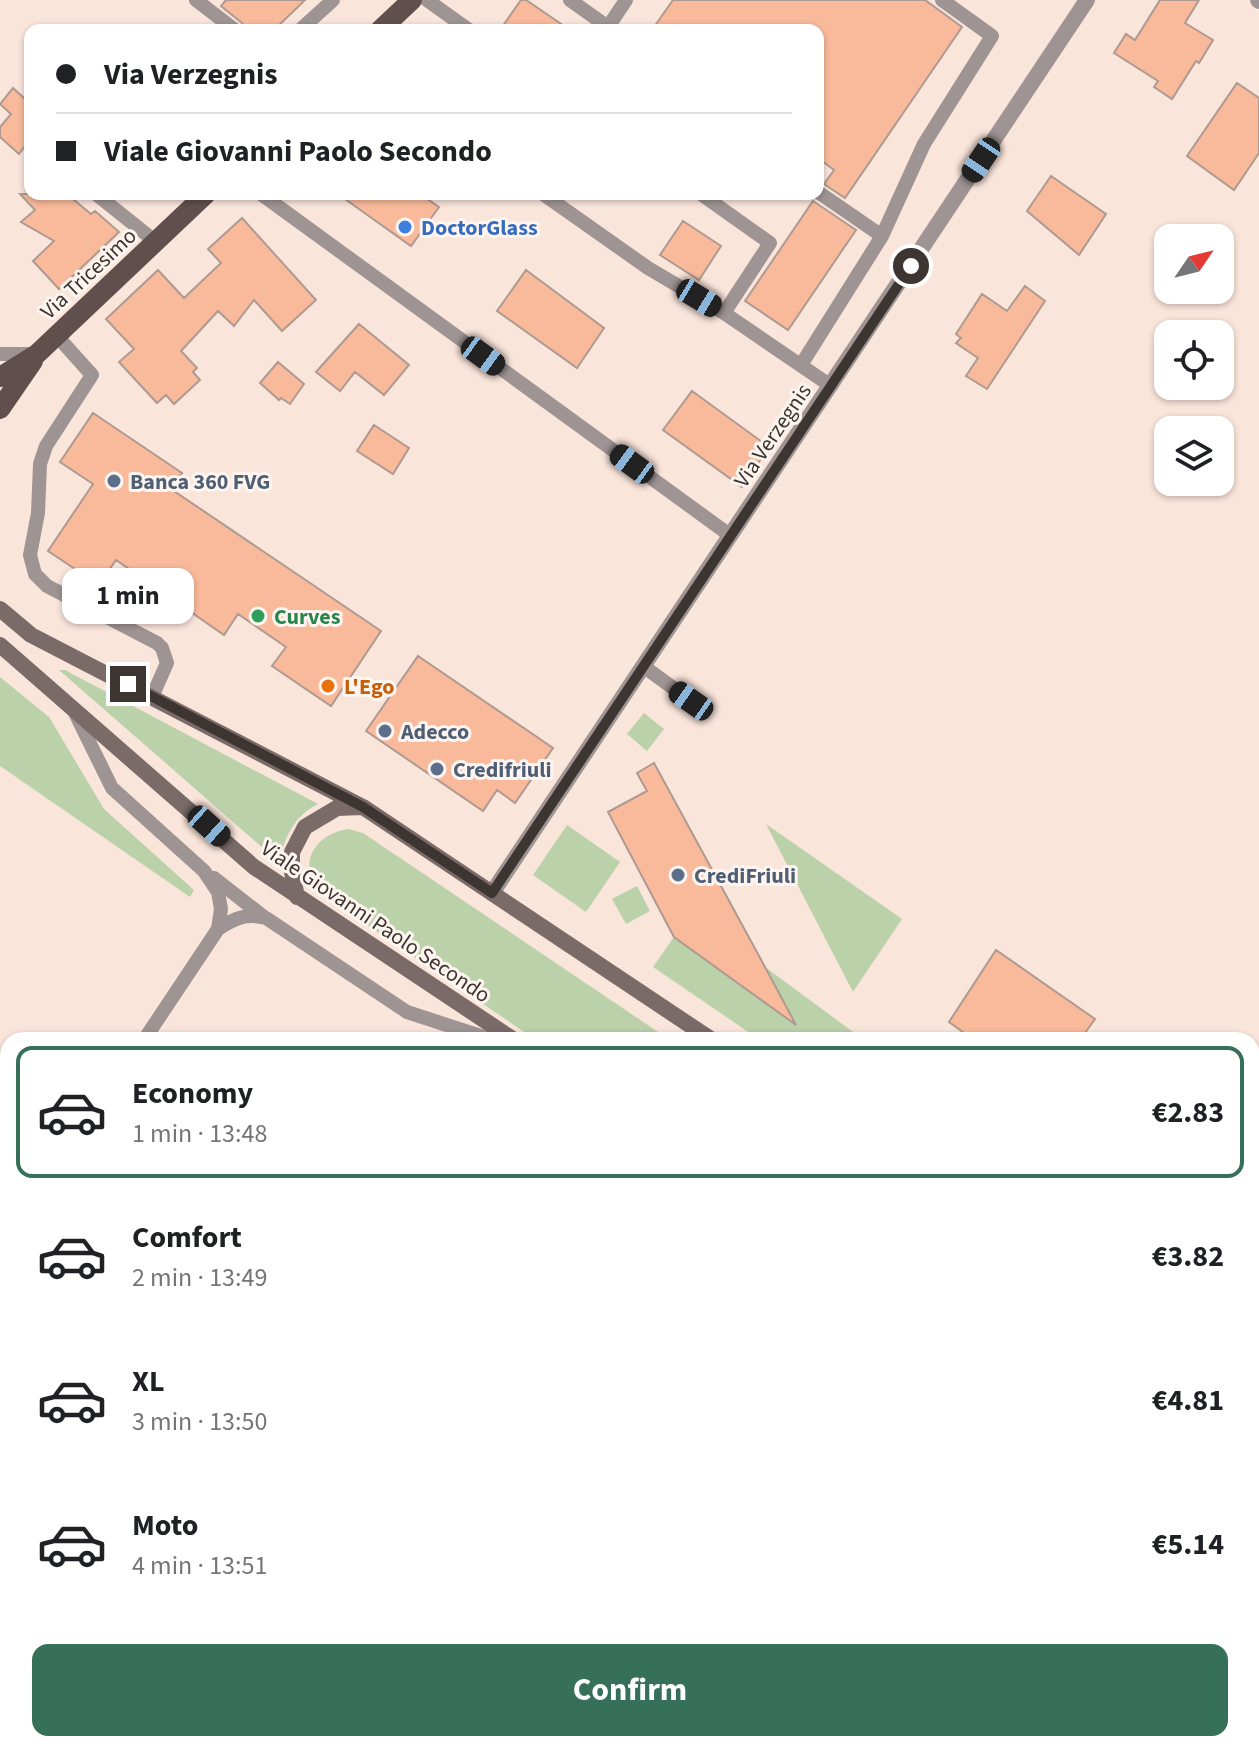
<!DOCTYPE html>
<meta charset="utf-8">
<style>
:root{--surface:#fff;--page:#f2f2f2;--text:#202124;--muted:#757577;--line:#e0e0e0;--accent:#367058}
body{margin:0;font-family:"Source Sans 3",sans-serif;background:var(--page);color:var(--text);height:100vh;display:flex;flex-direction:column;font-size:30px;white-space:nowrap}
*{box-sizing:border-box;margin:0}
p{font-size:26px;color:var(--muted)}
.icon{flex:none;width:44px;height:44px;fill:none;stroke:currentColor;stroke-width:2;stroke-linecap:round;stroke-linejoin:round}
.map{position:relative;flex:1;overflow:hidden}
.side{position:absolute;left:0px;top:1032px;width:1260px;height:720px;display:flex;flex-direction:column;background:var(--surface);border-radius:24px 24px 0 0;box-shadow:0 2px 6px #0004}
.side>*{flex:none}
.top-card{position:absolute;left:24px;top:24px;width:800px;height:176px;border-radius:16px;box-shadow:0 2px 6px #0004;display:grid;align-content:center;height:176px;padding:0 32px;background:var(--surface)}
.needle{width:52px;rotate:55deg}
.fabs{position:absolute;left:1154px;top:224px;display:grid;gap:16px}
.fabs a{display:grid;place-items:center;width:80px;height:80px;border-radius:16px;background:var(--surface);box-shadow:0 2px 6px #0004;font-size:40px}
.end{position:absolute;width:36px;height:36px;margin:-18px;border:10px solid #3d3531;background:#fff;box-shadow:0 0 0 4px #fff}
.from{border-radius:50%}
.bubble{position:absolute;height:56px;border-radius:16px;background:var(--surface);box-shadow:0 2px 6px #0004;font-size:26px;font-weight:700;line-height:56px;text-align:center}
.car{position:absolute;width:24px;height:48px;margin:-24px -12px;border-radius:10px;box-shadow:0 0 6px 2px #0007;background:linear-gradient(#222 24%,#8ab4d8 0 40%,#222 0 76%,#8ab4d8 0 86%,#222 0)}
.top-card b{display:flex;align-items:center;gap:28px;height:76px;font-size:30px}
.top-card b+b{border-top:2px solid var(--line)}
.top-card i{width:20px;height:20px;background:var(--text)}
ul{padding:14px 0 0;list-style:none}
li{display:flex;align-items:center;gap:24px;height:132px;margin:0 16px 12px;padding:0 16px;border:4px solid transparent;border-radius:16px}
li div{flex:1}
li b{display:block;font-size:30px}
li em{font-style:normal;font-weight:700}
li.active{border-color:var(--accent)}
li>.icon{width:72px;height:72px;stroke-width:1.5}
.button{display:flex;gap:16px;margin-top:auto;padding:16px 32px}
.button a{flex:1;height:92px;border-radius:16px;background:var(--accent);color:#fff;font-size:32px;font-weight:700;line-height:92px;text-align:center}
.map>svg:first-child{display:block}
.green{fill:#bad1a9}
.building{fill:#f9ba9b;stroke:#ae9a91;stroke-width:2}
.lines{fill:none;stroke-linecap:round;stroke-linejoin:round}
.service{stroke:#9e9493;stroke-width:14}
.minor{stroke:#9e9493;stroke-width:16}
.tertiary{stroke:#9e9493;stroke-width:16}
.secondary{stroke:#7a6b69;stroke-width:16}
.primary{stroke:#604f4c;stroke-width:20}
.route{stroke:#3d3531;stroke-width:10}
.shop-dot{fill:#3f7fe0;stroke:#fef5f1;stroke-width:3}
.service-dot{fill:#5c6f8a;stroke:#fef5f1;stroke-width:3}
.leisure-dot{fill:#2e9e5b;stroke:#fef5f1;stroke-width:3}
.food-dot{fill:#e8710a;stroke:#fef5f1;stroke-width:3}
.labels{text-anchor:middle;stroke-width:6;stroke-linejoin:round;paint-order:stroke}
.shop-label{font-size:22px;font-weight:bold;fill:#366cbe;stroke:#fef5f1;text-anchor:start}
.street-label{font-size:22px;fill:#3d3531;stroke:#fef5f1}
.service-label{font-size:22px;font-weight:bold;fill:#4e5e75;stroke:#fef5f1;text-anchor:start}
.leisure-label{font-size:22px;font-weight:bold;fill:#27864d;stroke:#fef5f1;text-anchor:start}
.food-label{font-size:22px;font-weight:bold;fill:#c56008;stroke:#fef5f1;text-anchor:start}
</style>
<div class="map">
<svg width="1259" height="1752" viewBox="0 0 1259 1752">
<rect width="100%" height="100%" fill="#fae5db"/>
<path class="green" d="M59 670H65L318 804C295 815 284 838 279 862Z
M0 677 49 717 104 809 194 890 190 897 0 766Z
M644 713 664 729 647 751 627 734Z
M766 824 902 919 853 992Z
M567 825 620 862 586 912 533 875Z
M348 829 363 833 670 1040H536L319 892C297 863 315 834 348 829Z
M637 886 650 911 626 924 612 899Z
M674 937 794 1024 765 967 864 1040H760L653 967Z"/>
<path class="building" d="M226 0H305L274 30H245L242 23 221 6Z
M521 0H526L570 30H500Z
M673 0H925L962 27 845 198 824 184 834 170 818 158V30H652Z
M1160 0H1199L1185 23 1213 40 1199 63 1196 61 1172 99 1154 87 1158 81 1114 53 1126 34 1135 40Z
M1237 83 1259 98V153L1234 190 1187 156Z
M13 88 25 99 30 93V139L19 154 0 137V127L11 114 0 104Z
M1051 176 1106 214 1079 255 1027 211Z
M20 194H67L91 214 95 211 119 232 59 289 33 261 54 241 21 222 35 210Z
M338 194H420L439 207 411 246Z
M813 201 856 230 788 330 745 301Z
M242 218 316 300 282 331 254 300 234 326 218 311 181 351 197 368 193 372 200 380 174 404 166 395 157 403 119 362 134 349 106 319 158 270 184 298 221 263 208 249Z
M683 221 721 246 699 280 660 255Z
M526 270 604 328 577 368 497 311Z
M1025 286 1045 301 987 389 966 376 978 358 956 343 961 338 956 334 982 294 1007 311Z
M359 324 409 365 384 395 355 372 340 391 316 372Z
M278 362 304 384 290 404 281 398 279 400 260 383Z
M692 391 769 447 742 487 663 430Z
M93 413 182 473 171 489 381 631 331 706 272 666 286 647 238 614 224 635 116 560 99 585 48 551 93 484 60 462Z
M374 425 409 448 393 474 357 451Z
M418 656 553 748 515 803 497 790 483 811 366 731Z
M654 763 765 967 796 1025 674 937 608 812 647 791 637 773Z
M996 950 1095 1019 1080 1040H974L949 1022Z"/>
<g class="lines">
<path class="service" d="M196 0 235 30
M427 0 469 30
M570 0 608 27 626 0
M300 30 333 0
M818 192 882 236
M96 194 156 242
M261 194 731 536
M543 194 648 268 724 313
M701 194 770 243 724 313 831 386
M57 336 92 375 46 446 40 464 38 513 30 555 35 574 47 586 157 643 162 648 167 663 152 697
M0 354H37
M801 365 882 236 924 144 992 36 942 0
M643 666 691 701
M75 713 112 788 204 871 218 892 221 909 218 929 144 1040
M214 878 264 917
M218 929C235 918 246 913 266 918L407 1012 493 1040
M0 1214 8 1208"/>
<path class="minor" d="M492 893 1087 0
M424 1752 429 1744"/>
<path class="tertiary" d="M1258 0 1259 1"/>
<path class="secondary" d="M0 609 31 635 363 807 712 1040
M0 645 254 867 514 1040
M297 897 292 872V852L305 827 337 808 362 807
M1252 1487 1259 1492"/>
<path class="primary" d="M380 30 412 0
M0 377 37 354 206 194
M0 409 33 361"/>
</g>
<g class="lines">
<path class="route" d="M128 684 363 807 492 893 911 266"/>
</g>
<circle class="shop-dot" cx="405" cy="227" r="8"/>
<g class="service-dot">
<circle cx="114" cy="481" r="8"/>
<circle cx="385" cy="731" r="8"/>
<circle cx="437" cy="769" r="8"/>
<circle cx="678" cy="875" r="8"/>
</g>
<circle class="leisure-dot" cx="258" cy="616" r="8"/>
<circle class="food-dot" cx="328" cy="686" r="8"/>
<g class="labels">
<g class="shop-label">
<text x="421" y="235">DoctorGlass</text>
</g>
<g class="street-label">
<text transform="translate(88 273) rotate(-43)" y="8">Via Tricesimo</text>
<text transform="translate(772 435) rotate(-56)" y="8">Via Verzegnis</text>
<text transform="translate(376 921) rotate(34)" y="8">Viale Giovanni Paolo Secondo</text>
</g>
<g class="service-label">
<text x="130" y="489">Banca 360 FVG</text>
<text x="401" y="739">Adecco</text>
<text x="453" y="777">Credifriuli</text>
<text x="694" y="883">CrediFriuli</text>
</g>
<g class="leisure-label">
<text x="274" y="624">Curves</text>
</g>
<g class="food-label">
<text x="344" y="694">L'Ego</text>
</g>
</g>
</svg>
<div class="fabs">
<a><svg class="needle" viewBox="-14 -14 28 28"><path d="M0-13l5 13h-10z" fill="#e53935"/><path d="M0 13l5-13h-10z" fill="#757577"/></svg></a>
<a><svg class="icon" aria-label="locate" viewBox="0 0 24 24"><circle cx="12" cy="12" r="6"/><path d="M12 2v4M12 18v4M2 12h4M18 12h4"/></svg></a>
<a><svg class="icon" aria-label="layers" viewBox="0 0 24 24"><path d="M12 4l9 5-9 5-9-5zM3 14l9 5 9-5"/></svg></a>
</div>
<i class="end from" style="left:911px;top:266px"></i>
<i class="end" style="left:128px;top:684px"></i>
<div class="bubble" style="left:62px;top:568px;width:132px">1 min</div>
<i class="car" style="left:981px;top:160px;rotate:214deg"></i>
<i class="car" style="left:699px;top:298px;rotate:121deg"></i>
<i class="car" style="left:483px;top:356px;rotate:126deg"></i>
<i class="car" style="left:632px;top:464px;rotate:306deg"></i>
<i class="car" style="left:691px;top:701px;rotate:305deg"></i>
<i class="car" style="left:209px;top:826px;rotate:132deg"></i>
<div class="top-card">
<b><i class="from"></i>Via Verzegnis</b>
<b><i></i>Viale Giovanni Paolo Secondo</b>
</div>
<section class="side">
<ul>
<li class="active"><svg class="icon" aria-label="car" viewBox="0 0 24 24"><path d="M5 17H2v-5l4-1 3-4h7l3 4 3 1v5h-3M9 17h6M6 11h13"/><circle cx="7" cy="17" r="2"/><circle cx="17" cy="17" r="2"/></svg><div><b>Economy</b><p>1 min · 13:48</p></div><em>€2.83</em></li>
<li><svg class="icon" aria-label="car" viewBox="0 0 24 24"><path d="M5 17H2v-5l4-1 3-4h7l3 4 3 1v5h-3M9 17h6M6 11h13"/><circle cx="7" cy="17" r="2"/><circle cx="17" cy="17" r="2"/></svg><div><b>Comfort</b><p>2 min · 13:49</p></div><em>€3.82</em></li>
<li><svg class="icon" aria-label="car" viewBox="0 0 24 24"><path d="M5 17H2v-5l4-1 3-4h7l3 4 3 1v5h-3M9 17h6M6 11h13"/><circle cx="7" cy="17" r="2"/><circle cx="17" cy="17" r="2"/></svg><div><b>XL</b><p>3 min · 13:50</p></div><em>€4.81</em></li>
<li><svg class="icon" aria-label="car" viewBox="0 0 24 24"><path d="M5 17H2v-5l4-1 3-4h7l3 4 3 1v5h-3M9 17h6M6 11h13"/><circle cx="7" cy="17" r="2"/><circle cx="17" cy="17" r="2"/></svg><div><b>Moto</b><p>4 min · 13:51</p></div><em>€5.14</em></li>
</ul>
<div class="button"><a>Confirm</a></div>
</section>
</div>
